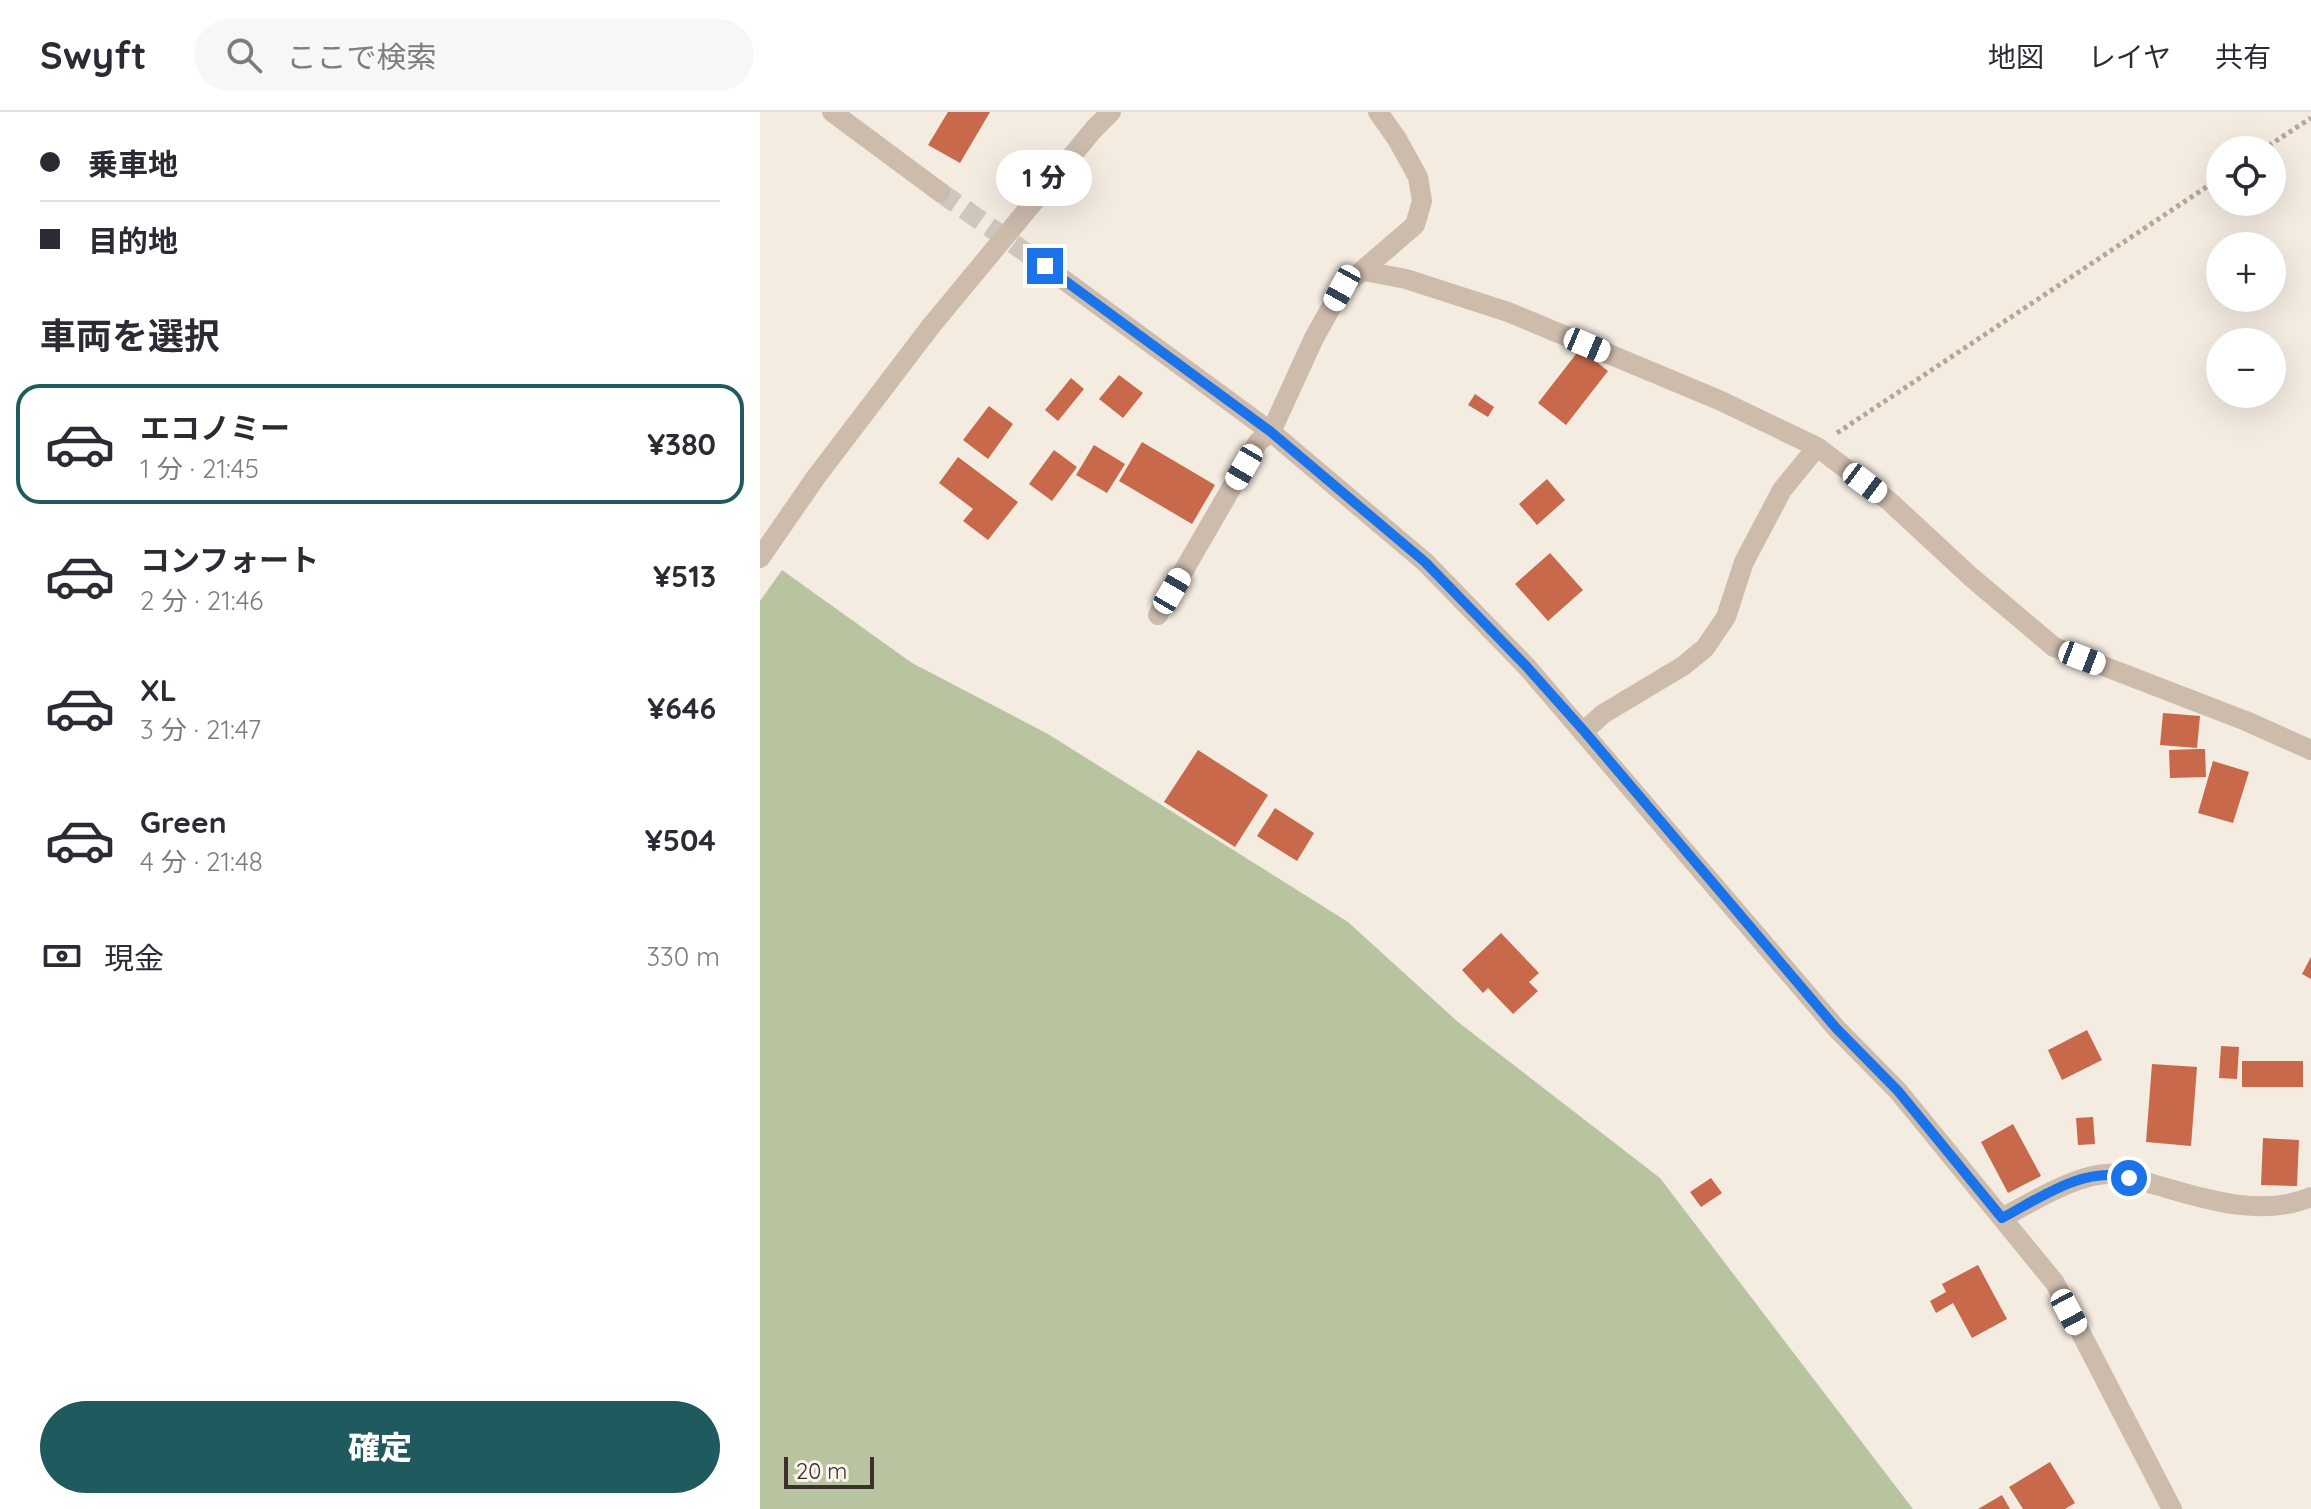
<!DOCTYPE html>
<html lang="ja">
<meta charset="utf-8">
<style>
:root{--surface:#fff;--page:#f7f7f7;--text:#2b2b33;--muted:#7c7c81;--line:#e1e1e2;--accent:#1f5a5e}
body{margin:0;font-family:Quicksand,"Noto Sans JP",sans-serif;background:var(--page);color:var(--text);height:100vh;display:flex;flex-direction:column;font-size:30px;white-space:nowrap}
*{box-sizing:border-box;margin:0}
p{font-size:26px;color:var(--muted)}
.icon{flex:none;width:44px;height:44px;fill:none;stroke:currentColor;stroke-width:2;stroke-linecap:round;stroke-linejoin:round}
.map{position:relative;flex:1;overflow:hidden}
.details{display:flex;flex-direction:column;background:var(--surface);width:760px}
.details>*{flex:none}
.guide{display:grid;align-content:center;height:176px;padding:0 40px;background:var(--surface)}
.tools{position:absolute;left:1446px;top:24px;display:grid;gap:16px}
.tools a{display:grid;place-items:center;width:80px;height:80px;border-radius:50%;background:var(--surface);box-shadow:0 8px 32px #0002;font-size:40px}
.scale{position:absolute;left:24px;bottom:20px;width:90px;box-sizing:border-box;padding-left:8px;border:4px solid #3b302b;border-top:0;font-size:22px;line-height:28px;white-space:nowrap;color:#3b302b;-webkit-text-stroke:6px #fbf5ee;paint-order:stroke}
.end{position:absolute;width:36px;height:36px;margin:-18px;border:10px solid #1a73e8;background:#fff;box-shadow:0 0 0 4px #fff}
.from{border-radius:50%}
.bubble{position:absolute;height:56px;border-radius:28px;background:var(--surface);box-shadow:0 8px 32px #0002;font-size:26px;font-weight:800;line-height:56px;text-align:center}
.car{position:absolute;width:24px;height:48px;margin:-24px -12px;border-radius:10px;box-shadow:0 0 6px 2px #0007;background:linear-gradient(#fff 24%,#345 0 40%,#fff 0 76%,#345 0 86%,#fff 0)}
.guide b{display:flex;align-items:center;gap:28px;height:76px;font-size:30px}
.guide b+b{border-top:2px solid var(--line)}
.guide i{width:20px;height:20px;background:var(--text)}
ul{padding:0;list-style:none}
li{display:flex;align-items:center;gap:24px;height:120px;margin:0 16px 12px;padding:0 24px;border:4px solid transparent;border-radius:24px}
li div{flex:1}
li b{display:block;font-size:30px}
li em{font-style:normal;font-weight:800}
li.active{border-color:var(--accent)}
li>.icon{width:72px;height:72px;stroke-width:1.5}
h2{padding:0 40px;font-size:36px;line-height:96px}
.pay{display:flex;align-items:center;gap:20px;height:88px;padding:0 40px;font-size:30px}
.pay p{margin-inline-start:auto}
.primary-button{display:flex;gap:16px;margin-top:auto;padding:16px 40px}
.primary-button a{flex:1;height:92px;border-radius:48px;background:var(--accent);color:#fff;font-size:32px;font-weight:800;line-height:92px;text-align:center}
header{display:flex;align-items:center;gap:48px;box-sizing:border-box;height:112px;padding:0 40px;background:var(--surface);border-bottom:2px solid var(--line)}
header strong{font-size:38px}
nav{display:flex;gap:44px;margin-inline-start:auto;font-size:28px}
.search{width:560px;height:72px;background:var(--page);display:flex;align-items:center;gap:20px;box-sizing:border-box;padding:0 28px;border-radius:44px;color:var(--muted);font-size:30px}
main{display:flex;flex:1;min-height:0}
.map>svg:first-child{display:block}
.green{fill:#b8c4a0}
.building{fill:#c8694b}
.lines{fill:none;stroke-linecap:round;stroke-linejoin:round}
.minor-tunnel{stroke:#cfc6bd;stroke-width:20;stroke-dasharray:20 10;stroke-linecap:butt}
.path{stroke:#b9a596;stroke-width:5;stroke-dasharray:4 4;stroke-linecap:butt}
.minor{stroke:#cdbbac;stroke-width:20}
.minor-bridge{stroke:#cdbbac;stroke-width:20}
.route{stroke:#1a73e8;stroke-width:10}
</style>
<header>
<strong>Swyft</strong>
<div class="search"><svg class="icon" aria-label="search" viewBox="0 0 24 24"><circle cx="10" cy="10" r="6"/><path d="M15 15l6 6"/></svg>ここで検索</div>
<nav><a>地図</a><a>レイヤ</a><a>共有</a></nav>
</header>
<main>
<section class="details">
<div class="guide">
<b><i class="from"></i>乗車地</b>
<b><i></i>目的地</b>
</div>
<h2>車両を選択</h2>
<ul>
<li class="active"><svg class="icon" aria-label="car" viewBox="0 0 24 24"><path d="M5 17H2v-5l4-1 3-4h7l3 4 3 1v5h-3M9 17h6M6 11h13"/><circle cx="7" cy="17" r="2"/><circle cx="17" cy="17" r="2"/></svg><div><b>エコノミー</b><p>1 分 · 21:45</p></div><em>¥380</em></li>
<li><svg class="icon" aria-label="car" viewBox="0 0 24 24"><path d="M5 17H2v-5l4-1 3-4h7l3 4 3 1v5h-3M9 17h6M6 11h13"/><circle cx="7" cy="17" r="2"/><circle cx="17" cy="17" r="2"/></svg><div><b>コンフォート</b><p>2 分 · 21:46</p></div><em>¥513</em></li>
<li><svg class="icon" aria-label="car" viewBox="0 0 24 24"><path d="M5 17H2v-5l4-1 3-4h7l3 4 3 1v5h-3M9 17h6M6 11h13"/><circle cx="7" cy="17" r="2"/><circle cx="17" cy="17" r="2"/></svg><div><b>XL</b><p>3 分 · 21:47</p></div><em>¥646</em></li>
<li><svg class="icon" aria-label="car" viewBox="0 0 24 24"><path d="M5 17H2v-5l4-1 3-4h7l3 4 3 1v5h-3M9 17h6M6 11h13"/><circle cx="7" cy="17" r="2"/><circle cx="17" cy="17" r="2"/></svg><div><b>Green</b><p>4 分 · 21:48</p></div><em>¥504</em></li>
</ul>
<div class="pay"><svg class="icon" aria-label="cash" viewBox="0 0 24 24"><path d="M3 7h18v10H3z"/><circle cx="12" cy="12" r="2"/></svg>現金<p>330 m</p></div>
<div class="primary-button"><a>確定</a></div>
</section>
<div class="map">
<svg width="1551" height="1397" viewBox="0 0 1551 1397">
<rect width="100%" height="100%" fill="#f4ebe1"/>
<path class="green" d="M22 458 152 551 288 622 588 810 698 910 900 1066 1153 1397H0V489Z"/>
<path class="building" d="M188 0H230L200 51 168 33Z
M820 237 848 259 806 313 778 291Z
M359 263 383 281 363 306 339 287Z
M311 266 324 277 298 309 285 298Z
M715 282 734 295 728 305 708 293Z
M229 294 253 312 228 347 203 328Z
M382 330 455 373 432 412 359 369Z
M334 333 365 352 347 381 316 363Z
M294 338 317 355 292 389 269 372Z
M198 345 258 390 228 428 203 409 213 397 179 371Z
M787 367 805 388 777 413 759 392Z
M790 441 823 478 788 509 755 472Z
M1403 601 1440 604 1437 636 1400 633Z
M1437 637H1445L1446 665 1410 666 1409 638Z
M438 638 508 683 475 735 404 690Z
M1453 649 1489 660 1473 711 1438 701Z
M515 696 554 721 537 749 497 724Z
M741 821 779 861 769 870 778 879 753 902 728 876 723 881 702 858Z
M1551 845V867L1542 862Z
M1327 918 1342 948 1302 968 1288 938Z
M1461 934 1479 935 1477 967 1459 966Z
M1482 949H1543V975H1482Z
M1392 952 1437 955 1431 1034 1386 1030Z
M1333 1005 1335 1032 1318 1033 1316 1006Z
M1253 1012 1281 1064 1248 1081 1221 1030Z
M1503 1026 1539 1028 1537 1074 1501 1073Z
M951 1066 962 1081 941 1095 930 1080Z
M1218 1153 1247 1207 1212 1226 1193 1191 1176 1201 1170 1189 1186 1180 1182 1172Z
M1290 1350 1315 1391 1305 1397H1263L1249 1375Z
M1242 1383 1250 1397H1218Z"/>
<g class="lines">
<path class="minor-tunnel" d="M180 80 285 154"/>
<path class="path" d="M1502 38 1551 6
M1077 321 1460 66"/>
<path class="minor" d="M72 0 180 80
M334 17 351 0
M285 154 511 320 665 450 767 555 1076 916 1138 979 1295 1171 1412 1397
M604 159 646 167 748 200 959 288 1057 335 1129 389 1211 465 1294 535 1486 609 1551 638
M0 446 56 365 171 214
M398 503 498 330 511 320 554 226 582 176 655 113 662 89 658 65 637 27 618 0
M824 619 843 602 923 554 945 536 966 505 984 450 1022 378 1057 335
M1242 1106C1272 1090 1321 1059 1355 1062 1368 1063 1383 1070 1396 1073 1445 1087 1501 1106 1551 1085"/>
<path class="minor-bridge" d="M171 214 334 17"/>
</g>
<g class="lines">
<path class="route" d="M285 154 511 320 665 450 767 555 824 619 1076 916 1138 979 1242 1106C1280 1086 1325 1053 1369 1066"/>
</g>
</svg>
<div class="tools">
<a><svg class="icon" aria-label="locate" viewBox="0 0 24 24"><circle cx="12" cy="12" r="6"/><path d="M12 2v4M12 18v4M2 12h4M18 12h4"/></svg></a>
<a>+</a>
<a>−</a>
</div>
<div class="scale">20 m</div>
<i class="end from" style="left:1369px;top:1066px"></i>
<i class="end" style="left:285px;top:154px"></i>
<div class="bubble" style="left:236px;top:38px;width:96px">1 分</div>
<i class="car" style="left:582px;top:176px;rotate:209deg"></i>
<i class="car" style="left:827px;top:233px;rotate:113deg"></i>
<i class="car" style="left:484px;top:355px;rotate:210deg"></i>
<i class="car" style="left:1105px;top:371px;rotate:127deg"></i>
<i class="car" style="left:412px;top:479px;rotate:30deg"></i>
<i class="car" style="left:1322px;top:546px;rotate:111deg"></i>
<i class="car" style="left:1309px;top:1200px;rotate:152deg"></i>
</div>
</main>
